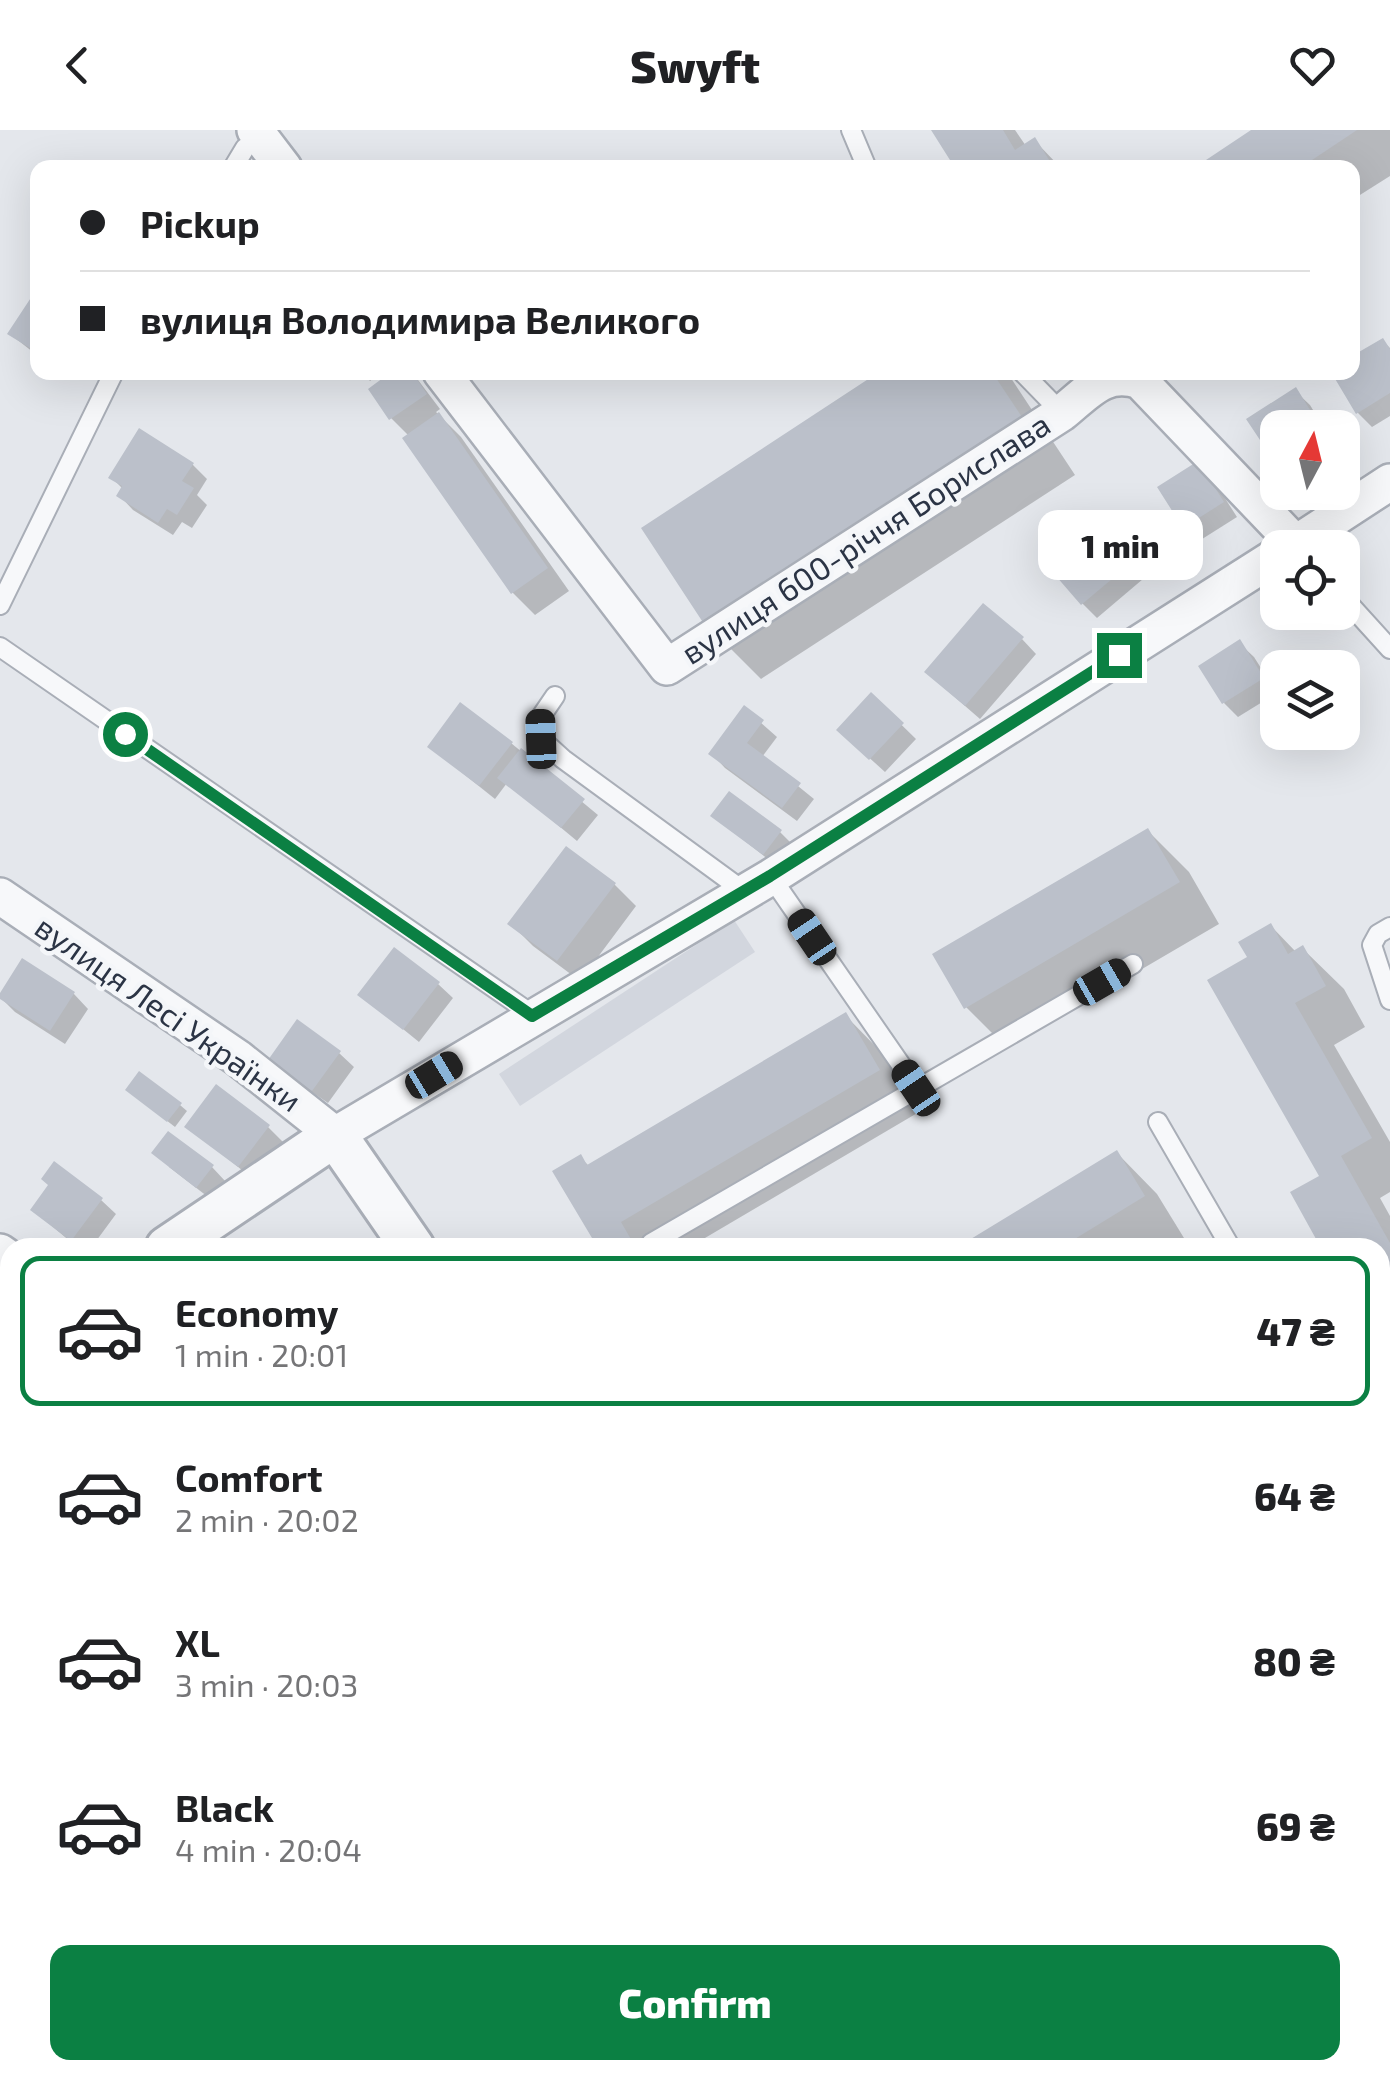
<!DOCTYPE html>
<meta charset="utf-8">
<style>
:root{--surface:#fff;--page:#f6f6f6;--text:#202124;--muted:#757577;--line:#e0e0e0;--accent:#0b8043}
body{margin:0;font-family:"Exo 2",sans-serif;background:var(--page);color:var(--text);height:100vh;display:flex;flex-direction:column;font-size:38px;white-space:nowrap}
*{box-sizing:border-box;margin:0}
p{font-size:32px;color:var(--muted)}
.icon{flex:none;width:55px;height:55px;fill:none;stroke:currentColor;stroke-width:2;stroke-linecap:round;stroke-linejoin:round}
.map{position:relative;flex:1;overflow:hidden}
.sheet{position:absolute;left:0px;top:1108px;width:1390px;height:842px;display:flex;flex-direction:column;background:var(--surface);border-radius:30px 30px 0 0;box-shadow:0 10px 40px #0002}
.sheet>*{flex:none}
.top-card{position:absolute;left:30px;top:30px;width:1330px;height:220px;border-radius:20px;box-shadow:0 10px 40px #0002;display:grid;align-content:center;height:220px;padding:0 50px;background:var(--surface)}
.needle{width:65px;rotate:7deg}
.fabs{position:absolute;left:1260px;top:280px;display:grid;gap:20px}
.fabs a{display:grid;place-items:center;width:100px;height:100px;border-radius:20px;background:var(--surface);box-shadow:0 10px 40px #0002;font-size:50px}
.end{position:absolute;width:45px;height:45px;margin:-22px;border:12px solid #0b8043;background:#fff;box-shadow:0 0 0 5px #fff}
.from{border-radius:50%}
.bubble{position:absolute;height:70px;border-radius:20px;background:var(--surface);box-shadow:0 10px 40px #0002;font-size:32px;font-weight:800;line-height:70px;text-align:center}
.car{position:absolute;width:30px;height:60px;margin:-30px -15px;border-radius:12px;box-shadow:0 0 8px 2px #0007;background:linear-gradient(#222 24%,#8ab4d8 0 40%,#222 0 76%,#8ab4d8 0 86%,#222 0)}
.top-card b{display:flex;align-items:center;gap:35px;height:95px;font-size:38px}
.top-card b+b{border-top:2px solid var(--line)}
.top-card i{width:25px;height:25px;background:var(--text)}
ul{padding:18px 0 0;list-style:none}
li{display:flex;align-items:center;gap:30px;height:150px;margin:0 20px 15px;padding:0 30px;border:5px solid transparent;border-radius:20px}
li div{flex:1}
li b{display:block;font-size:38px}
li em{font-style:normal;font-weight:800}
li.selected{border-color:var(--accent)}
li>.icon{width:90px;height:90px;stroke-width:1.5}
.cta{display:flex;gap:20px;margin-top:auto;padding:20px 50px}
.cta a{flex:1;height:115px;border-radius:20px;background:var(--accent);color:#fff;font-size:40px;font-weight:800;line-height:115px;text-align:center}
header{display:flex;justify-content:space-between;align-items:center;height:130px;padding:0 50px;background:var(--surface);font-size:45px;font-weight:800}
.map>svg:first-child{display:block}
.built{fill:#d2d6de}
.shadow{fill:#0003}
.building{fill:#bbc0ca}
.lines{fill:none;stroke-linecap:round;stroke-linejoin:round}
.service-casing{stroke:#a9aeb7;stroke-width:22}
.minor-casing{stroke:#a9aeb7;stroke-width:40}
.tertiary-casing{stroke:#a9aeb7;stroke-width:48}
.service{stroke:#f7f8fa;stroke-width:18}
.minor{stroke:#f7f8fa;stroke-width:35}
.tertiary{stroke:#f7f8fa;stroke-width:42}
.route{stroke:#0b8043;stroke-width:12}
.labels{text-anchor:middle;stroke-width:9;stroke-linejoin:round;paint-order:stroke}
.street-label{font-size:32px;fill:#2b3445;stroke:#f4f6f9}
</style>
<header><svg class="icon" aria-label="back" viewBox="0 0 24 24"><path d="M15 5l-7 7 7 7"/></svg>Swyft<svg class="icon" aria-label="heart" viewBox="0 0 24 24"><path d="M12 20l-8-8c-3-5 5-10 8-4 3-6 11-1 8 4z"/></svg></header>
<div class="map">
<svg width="1390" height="1949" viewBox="0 0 1390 1949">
<rect width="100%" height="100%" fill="#e4e7ec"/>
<path class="built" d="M734 790 755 822 520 976 499 944Z"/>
<path class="shadow" d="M934 0H1015L1026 16 1034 10 1061 38H958Z
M1256 0H1390V46L1352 70V38H1198Z
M38 161V226L10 204Z
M1383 211 1390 218V286L1372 297 1358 283 1352 242Z
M63 242H78L74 249Z
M362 242H381L370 251Z
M412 242 440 279 436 282 461 307 569 461 535 485 513 463 409 306 391 288Z
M883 242H1007L1075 345 761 549 708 496Z
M1295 261 1310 275 1324 298H1278L1250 290Z
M140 301 193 335 207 349 197 365 207 375 192 398 182 392 173 405 133 380 119 365 123 359 111 347Z
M1198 334 1212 348 1237 387 1199 411 1185 396Z
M1114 414 1143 449 1097 488 1082 473Z
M1022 509 1036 524 980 589 942 556Z
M1239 513 1254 527 1277 563 1238 587 1224 573Z
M871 565 916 609 885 642 854 614Z
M744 578 777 607 762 627 814 669 797 691 725 638 711 623Z
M511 613 598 685 577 711 507 653 495 669 430 617Z
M713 686 780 702 794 716 778 737Z
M1148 701 1189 742 1219 794 1007 918 966 877Z
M614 754 636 776 580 851 533 816 511 794Z
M1271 796 1296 822 1303 819 1344 859 1365 897 1334 915 1390 1012V1062L1380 1068 1390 1086V1209L1380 1199V1118L1323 1047 1250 828Z
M438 854 453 868 419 912 361 865Z
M74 864 88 879 65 914 15 882 0 867Z
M846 886 886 927 919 982 688 1118H581L595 1109 580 1027 589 1036Z
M339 923 354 937 328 973 286 944 271 929Z
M135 966 180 975 187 981 175 997Z
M188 996 268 997 283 1012 254 1050Z
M1117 1023 1157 1064 1184 1108 1168 1118H961Z
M169 1037H212L226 1052 212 1070Z
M51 1055 101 1070 116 1084 91 1118H78L33 1080Z
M266 1940H338L343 1949H271Z
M630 1940H714L719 1949H635Z
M1061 1940H1159L1150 1946 1152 1949H1067Z"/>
<path class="building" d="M931 0H1003L1015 20 1035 7 1054 38H955Z
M1251 0H1357L1300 38H1194Z
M38 157V223L7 204Z
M1383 208 1390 219V263L1356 284 1331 242H1352V226Z
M391 242H412L427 264 389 290 368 259Z
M879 242H992L1024 290 706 497 641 398Z
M1296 257 1321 298H1278V337L1246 289Z
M439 282 548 438 511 464 402 308Z
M139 298 194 333 182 351 194 358 177 385 167 379 158 393 116 366 122 356 108 348Z
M1198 331 1224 372 1183 398 1157 357Z
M1100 396 1131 433 1081 475 1049 438Z
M983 473 1024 507 965 576 924 542Z
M1240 509 1264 548 1222 574 1198 536Z
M871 562 904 593 869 630 836 600Z
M460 572 513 612 479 656 427 617Z
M744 575 764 590 747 613 801 653 782 678 708 624Z
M521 618 585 669 561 698 497 648Z
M729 661 782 700 763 725 710 686Z
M1148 698 1180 752 964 879 932 824Z
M566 716 616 753 557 831 507 794Z
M1271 793 1288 824 1303 815 1326 856 1295 873 1372 1008 1341 1026 1390 1113V1157L1380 1163V1118H1321L1290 1062 1319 1046 1207 850 1247 827 1238 812Z
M394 817 440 852 403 900 357 865Z
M22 828 75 862 50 901 0 869V863Z
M846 882 880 940 621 1092 636 1118H576L592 1108 552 1041 581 1024 587 1035Z
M297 889 341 921 312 961 268 930Z
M139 941 182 973 167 992 125 960Z
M216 954 270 995 238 1037 184 997Z
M168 1001 214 1035 196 1058 151 1023Z
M1117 1020 1145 1066 1060 1118H956Z
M54 1031 103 1068 71 1111 30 1080 48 1055 41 1049Z
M1390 1449V1497L1380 1481V1455Z
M264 1940H327L332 1949H268Z
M627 1940H711L696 1949H632Z"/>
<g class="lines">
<g class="service-casing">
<path id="service" d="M851 0 867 38
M233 38 245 18 261 7
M1022 242 1062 283
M1342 466 1390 519
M0 475 114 242
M0 517 533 885
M555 566 540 588 541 609 563 629 745 762
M771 747 917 958
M1390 797 1378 804 1372 815 1390 870
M1158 992 1231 1118
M653 1118 651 1113 1133 834
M1380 1373 1390 1389
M838 1940 843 1949"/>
</g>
<g class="minor-casing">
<path id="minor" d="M255 0 284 38
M441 242 667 537 1062 283C1088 262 1105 239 1140 251L1295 413
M1289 418 1390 352
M0 766 238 928 335 1005 771 747 1278 425
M0 1122 10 1129
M0 1949 10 1940"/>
</g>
<g class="tertiary-casing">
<path id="tertiary" d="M167 1118 335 1005 413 1118
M0 1225 10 1219
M936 1940 941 1949"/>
</g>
<use href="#service" class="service"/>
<use href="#minor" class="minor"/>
<use href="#tertiary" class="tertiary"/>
</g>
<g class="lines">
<path class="route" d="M125 604 532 886 770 746 1119 525"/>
</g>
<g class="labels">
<g class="street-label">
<text transform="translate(866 409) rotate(-33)" y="11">вулиця 600-річчя Борислава</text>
<text transform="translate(168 884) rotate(35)" y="11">вулиця Лесі Українки</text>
</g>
</g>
</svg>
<div class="fabs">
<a><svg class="needle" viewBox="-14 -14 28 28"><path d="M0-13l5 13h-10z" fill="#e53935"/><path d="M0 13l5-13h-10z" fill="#757577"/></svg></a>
<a><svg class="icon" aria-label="locate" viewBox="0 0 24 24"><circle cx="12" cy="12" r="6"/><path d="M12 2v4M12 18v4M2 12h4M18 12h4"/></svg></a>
<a><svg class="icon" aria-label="layers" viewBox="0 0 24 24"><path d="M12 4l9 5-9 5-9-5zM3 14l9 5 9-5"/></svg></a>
</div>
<i class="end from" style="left:125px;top:604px"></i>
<i class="end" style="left:1119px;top:525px"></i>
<div class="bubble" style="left:1038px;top:380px;width:165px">1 min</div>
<i class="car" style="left:541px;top:609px;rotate:358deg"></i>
<i class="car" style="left:812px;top:807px;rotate:326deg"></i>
<i class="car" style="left:1102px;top:852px;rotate:60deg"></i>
<i class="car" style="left:434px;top:945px;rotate:59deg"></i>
<i class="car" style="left:916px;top:958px;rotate:326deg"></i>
<div class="top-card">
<b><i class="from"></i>Pickup</b>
<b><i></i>вулиця Володимира Великого</b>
</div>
<section class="sheet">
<ul>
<li class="selected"><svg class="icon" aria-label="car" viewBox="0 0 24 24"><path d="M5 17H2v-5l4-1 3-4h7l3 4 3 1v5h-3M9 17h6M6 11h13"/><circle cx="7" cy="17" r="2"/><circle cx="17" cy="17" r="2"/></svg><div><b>Economy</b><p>1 min · 20:01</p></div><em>47 ₴</em></li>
<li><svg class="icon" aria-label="car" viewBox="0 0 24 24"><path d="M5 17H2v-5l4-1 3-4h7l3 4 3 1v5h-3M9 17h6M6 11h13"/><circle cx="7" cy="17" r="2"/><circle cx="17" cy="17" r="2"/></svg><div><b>Comfort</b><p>2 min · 20:02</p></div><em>64 ₴</em></li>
<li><svg class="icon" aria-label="car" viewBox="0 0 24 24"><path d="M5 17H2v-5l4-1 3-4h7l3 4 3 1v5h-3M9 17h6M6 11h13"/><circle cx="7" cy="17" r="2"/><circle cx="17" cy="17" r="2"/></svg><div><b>XL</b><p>3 min · 20:03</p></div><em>80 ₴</em></li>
<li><svg class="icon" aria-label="car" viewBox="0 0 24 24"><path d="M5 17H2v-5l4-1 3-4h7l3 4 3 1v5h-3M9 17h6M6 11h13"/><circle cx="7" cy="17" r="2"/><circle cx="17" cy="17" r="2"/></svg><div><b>Black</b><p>4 min · 20:04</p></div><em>69 ₴</em></li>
</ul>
<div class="cta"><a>Confirm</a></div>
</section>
</div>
